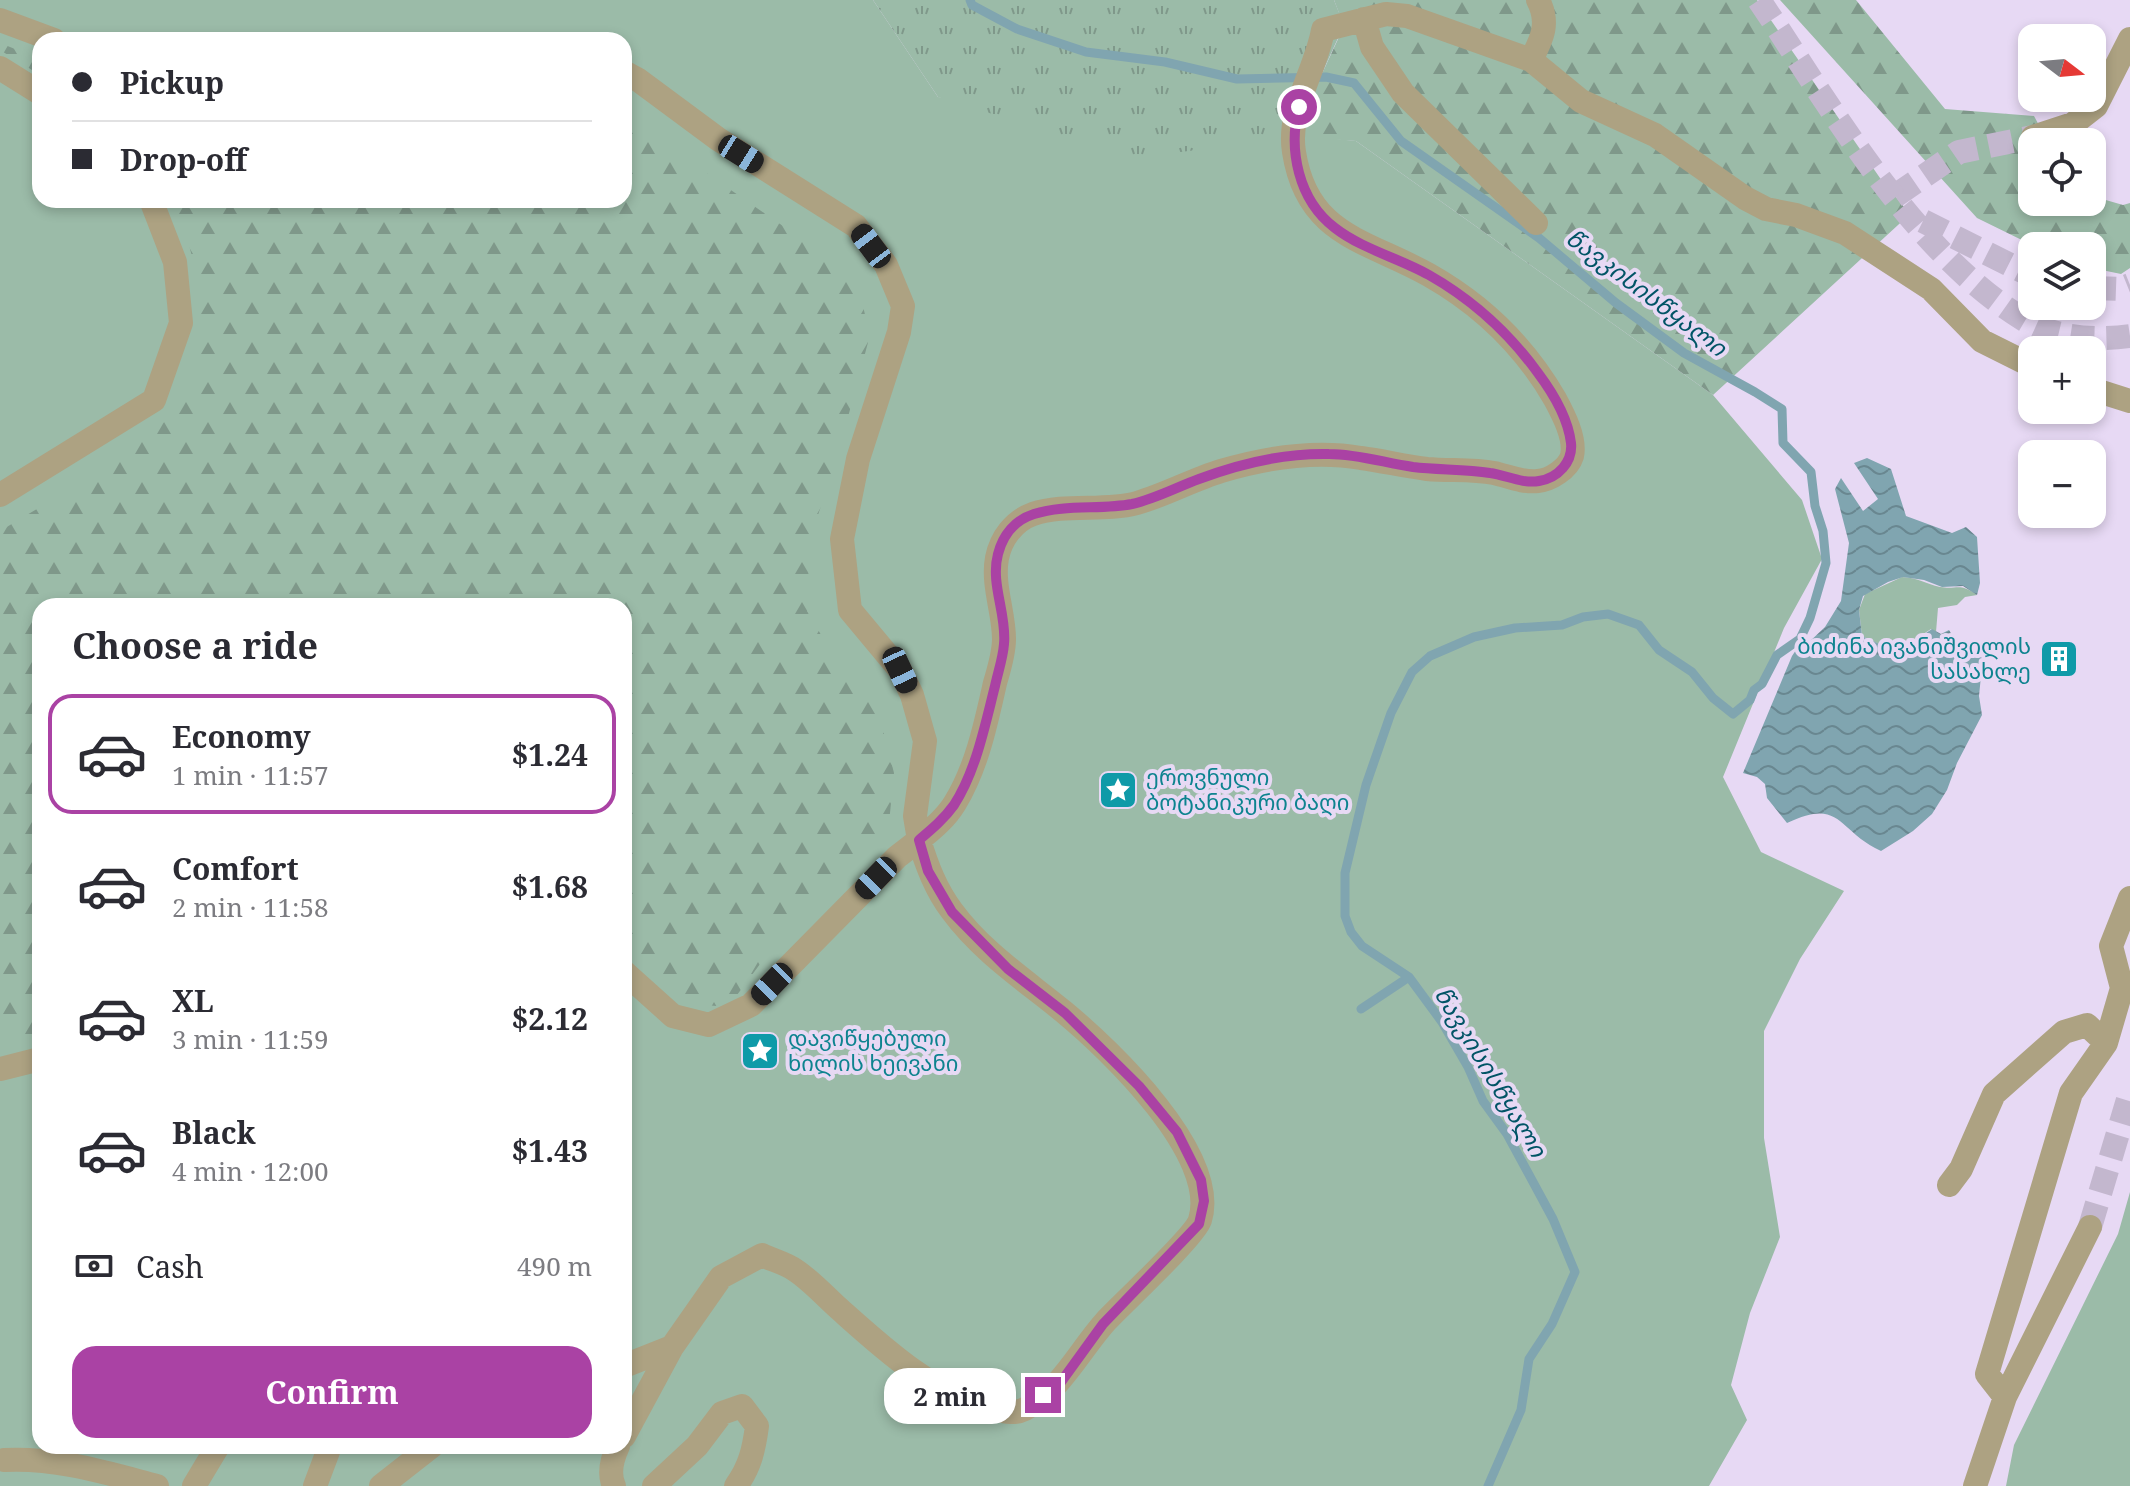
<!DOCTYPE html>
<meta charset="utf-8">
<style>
:root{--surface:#fff;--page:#f7f7f7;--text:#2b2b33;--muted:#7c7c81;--line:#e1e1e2;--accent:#aa42a4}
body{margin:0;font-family:"Noto Serif","Noto Sans Georgian",serif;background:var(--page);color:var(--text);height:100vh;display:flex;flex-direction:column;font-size:30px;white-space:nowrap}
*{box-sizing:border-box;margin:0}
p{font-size:26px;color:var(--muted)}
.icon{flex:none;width:44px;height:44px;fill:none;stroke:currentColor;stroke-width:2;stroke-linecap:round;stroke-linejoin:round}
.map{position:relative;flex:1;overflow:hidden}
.panel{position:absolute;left:32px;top:598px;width:600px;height:856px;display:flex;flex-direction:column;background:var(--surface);border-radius:24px;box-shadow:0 4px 12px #0003}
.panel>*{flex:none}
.guide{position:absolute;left:32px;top:32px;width:600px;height:176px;border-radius:24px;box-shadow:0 4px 12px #0003;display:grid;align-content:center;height:176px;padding:0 40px;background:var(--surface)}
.needle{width:52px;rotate:106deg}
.fabs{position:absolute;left:2018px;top:24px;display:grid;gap:16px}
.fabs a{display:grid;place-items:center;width:88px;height:88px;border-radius:16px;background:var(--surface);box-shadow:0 4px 12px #0003;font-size:40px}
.end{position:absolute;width:36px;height:36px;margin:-18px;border:10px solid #aa42a4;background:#fff;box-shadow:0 0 0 4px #fff}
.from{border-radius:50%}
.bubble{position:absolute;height:56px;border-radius:24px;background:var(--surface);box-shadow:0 4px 12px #0003;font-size:26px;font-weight:700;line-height:56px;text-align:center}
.car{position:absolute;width:24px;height:48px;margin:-24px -12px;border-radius:10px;box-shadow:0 0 6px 2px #0007;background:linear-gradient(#222 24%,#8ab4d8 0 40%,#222 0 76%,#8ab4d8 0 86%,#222 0)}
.guide b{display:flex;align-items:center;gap:28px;height:76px;font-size:30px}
.guide b+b{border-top:2px solid var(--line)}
.guide i{width:20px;height:20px;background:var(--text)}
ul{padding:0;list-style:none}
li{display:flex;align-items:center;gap:24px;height:120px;margin:0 16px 12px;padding:0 24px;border:4px solid transparent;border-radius:24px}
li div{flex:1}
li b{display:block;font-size:30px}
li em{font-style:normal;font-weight:700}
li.selected{border-color:var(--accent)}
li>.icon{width:72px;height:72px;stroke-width:1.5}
h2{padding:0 40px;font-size:36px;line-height:96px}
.pay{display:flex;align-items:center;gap:20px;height:88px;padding:0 40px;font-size:30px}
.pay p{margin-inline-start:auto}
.cta{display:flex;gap:16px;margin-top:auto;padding:16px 40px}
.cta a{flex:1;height:92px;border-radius:24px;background:var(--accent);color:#fff;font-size:32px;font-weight:700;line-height:92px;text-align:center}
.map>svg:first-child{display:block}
.green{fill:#9bbba8;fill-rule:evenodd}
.forest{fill:url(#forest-firs)}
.park{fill:url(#park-tufts)}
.water{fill:url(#water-waves)}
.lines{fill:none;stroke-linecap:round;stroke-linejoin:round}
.stream{stroke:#80a5b0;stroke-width:9}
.minor-tunnel{stroke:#c3b7ce;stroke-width:24;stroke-dasharray:24 12;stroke-linecap:butt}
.major-tunnel{stroke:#c3b7ce;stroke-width:24;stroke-dasharray:24 12;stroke-linecap:butt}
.minor{stroke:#ada282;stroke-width:24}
.route{stroke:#aa42a4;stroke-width:10}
.labels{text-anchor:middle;stroke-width:8;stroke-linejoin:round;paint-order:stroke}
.culture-label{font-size:22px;fill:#0d838f;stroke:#e7d9f4;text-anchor:start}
.water-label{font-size:24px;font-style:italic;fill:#015466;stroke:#e7d9f4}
</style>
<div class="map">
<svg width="2130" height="1486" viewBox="0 0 2130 1486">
<defs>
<pattern id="forest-firs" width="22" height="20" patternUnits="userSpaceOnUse" patternTransform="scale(2)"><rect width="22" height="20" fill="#9bbba8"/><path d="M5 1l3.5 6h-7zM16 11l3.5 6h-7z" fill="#7f988a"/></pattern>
<pattern id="park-tufts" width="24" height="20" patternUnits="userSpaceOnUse" patternTransform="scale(2)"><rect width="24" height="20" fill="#9bbba8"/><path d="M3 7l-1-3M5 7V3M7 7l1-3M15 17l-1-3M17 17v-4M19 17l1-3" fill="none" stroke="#7f988a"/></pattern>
<pattern id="water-waves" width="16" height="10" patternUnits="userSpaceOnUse" patternTransform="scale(2)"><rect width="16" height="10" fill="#80a5b0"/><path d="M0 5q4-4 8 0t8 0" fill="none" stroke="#698790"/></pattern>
</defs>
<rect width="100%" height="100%" fill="#e7d9f4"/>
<path class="green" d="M0 0H873L938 97 1356 141 1713 395 1802 500 1822 559 1784 628 1723 777 1761 852 1844 891 1800 959 1764 1031V1138L1780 1237 1750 1313 1731 1385 1747 1420 1709 1486H0ZM40 40H624V200H40ZM40 606H624V1446H40Z
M1902 577C1919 578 1926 584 1940 587 1958 590 1959 582 1977 595L1965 597 1957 605 1938 608 1936 632 1931 629 1896 652 1862 636 1859 610 1865 594Z
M2130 1192V1486H2006L2014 1445 2118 1234Z"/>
<path class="forest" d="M1334 0H1757L1880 178 1910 214 1713 395 1356 141 1298 137 1302 117 1344 26Z
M1780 0H1856L1945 109 2034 116 2048 142H2032V202H2092V196L2123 205 2130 203V268L2121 274 2092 268V246H2034L1977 218Z
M0 43 40 59V75L0 50Z
M624 116 832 260 860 294 870 335 837 458 810 539 807 611 837 662 879 714 894 773 888 833 772 948 728 1007 694 1004 651 981 624 952V606H40V1035L0 1044V531L72 488 163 423 196 380 200 287 183 222 170 200H624Z"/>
<path class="park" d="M873 0H1334L1344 25 1302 117 1298 137 1134 158 938 97Z"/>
<path class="water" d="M1867 458 1891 469 1906 516 1952 533 1966 527 1977 537 1980 583 1977 595 1963 586 1942 587 1924 580 1903 577 1888 582 1863 596 1859 610 1862 636 1897 652 1932 629 1941 634 1949 630 1957 643 1983 656 1979 696 1982 715 1957 763 1947 790 1932 814 1913 831 1881 851C1836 830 1842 797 1787 823L1767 798 1765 784 1757 777 1743 773 1792 656 1796 650 1806 645 1825 627 1841 601 1849 543 1835 489 1841 478 1863 511 1878 499 1854 463Z"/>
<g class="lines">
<path class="stream" d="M970 0 972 5 1017 29 1086 52 1165 62 1237 79 1326 77 1354 83 1401 141 1539 238 1616 303 1684 353 1755 392 1782 409 1783 443 1811 472 1815 506 1823 531 1826 563 1810 618 1800 639 1777 655 1762 684 1754 690 1750 700 1733 714 1713 698 1692 672 1659 650 1639 625 1608 614 1583 617 1562 625 1515 628 1474 637 1430 656 1412 672 1391 713 1366 785 1345 873V916L1351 932 1362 946 1409 977 1442 1022 1468 1067 1483 1101 1507 1134 1553 1219 1575 1272 1552 1324 1529 1359 1521 1410 1488 1486
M1361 1009 1409 977"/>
<path class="minor-tunnel" d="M1895 196 1959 152 2033 137
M2090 1227 2130 1093"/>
<path class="major-tunnel" d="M1759 0C1831 107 1911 250 2023 319 2053 338 2096 341 2130 336
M1923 221 2032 276
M2092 288 2120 289 2130 285"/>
<path class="minor" d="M1364 19 1372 47 1403 93 1536 223
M0 20 54 40
M1531 60C1542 39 1550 23 1538 0
M0 68 40 93
M624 72 637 79 718 139 856 226 886 265 903 306 899 332 858 459 842 539 850 610 900 670 912 695 925 741 915 816 919 840 897 857 751 1005 709 1025 673 1016 624 972
M2033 137 2073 124 2096 106 2130 39
M2092 389 2130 401
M0 495 154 400 181 323 175 262 151 200
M0 1069 40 1059
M1949 1185 1961 1169 1994 1094 2064 1032 2087 1025 2106 1043
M624 1366 672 1347 721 1277 762 1255C772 1260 785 1263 795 1270 809 1279 823 1294 836 1306 881 1346 929 1392 990 1408 1003 1411 1013 1415 1025 1409 1062 1389 1079 1351 1106 1321 1123 1303 1195 1236 1200 1220 1220 1155 1110 1050 1064 1012 1025 980 982 952 952 911 936 890 927 866 919 840 933 829 946 818 955 803 977 767 986 723 995 683 999 669 1004 654 1004 639 1004 612 992 585 997 558 1001 538 1014 521 1033 514 1066 503 1104 512 1137 503 1165 495 1192 480 1221 471 1265 458 1315 450 1361 458 1383 461 1404 466 1427 469 1449 471 1472 469 1494 473 1508 476 1522 483 1538 481 1550 480 1568 469 1572 456 1576 438 1563 414 1555 399 1525 347 1482 305 1429 275 1367 240 1307 236 1294 152 1287 110 1316 70 1323 30L1386 14 1407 16 1531 60 1581 101 1655 135 1745 198 1766 209 1796 215 1845 233 1931 289 1982 341 2032 366
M2005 1397 1987 1374 2071 1093 2106 1043 2122 988 2111 946 2130 898
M624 1436 672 1347
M4 1460C56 1457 107 1473 157 1486
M194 1486 218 1446
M315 1486 330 1446
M381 1486 432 1446
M614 1486C608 1473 612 1459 618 1446
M654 1486 697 1446 722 1413 742 1406 757 1426C754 1449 750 1467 736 1486
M1975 1486 2005 1397 2090 1227"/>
</g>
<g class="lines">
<path class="route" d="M1043 1395 1061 1382 1103 1324 1199 1224 1204 1201 1201 1180 1177 1132 1139 1086 1065 1013 1008 969 952 912 928 871 919 840C932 829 944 819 954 805 976 771 985 725 995 686 998 672 1003 658 1004 644 1007 614 990 584 998 554 1003 535 1015 520 1034 514 1065 504 1101 510 1132 504 1155 499 1177 487 1199 479 1239 464 1286 453 1329 454 1358 454 1385 463 1413 467 1439 470 1465 469 1490 473 1506 475 1522 484 1539 481 1558 478 1573 462 1571 443 1568 418 1553 393 1538 373 1509 333 1473 300 1429 275 1399 258 1362 249 1335 228 1298 200 1288 149 1299 107"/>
</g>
<defs>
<g id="building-square" transform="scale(2)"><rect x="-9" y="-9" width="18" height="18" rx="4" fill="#0f9aa8" stroke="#e7d9f4"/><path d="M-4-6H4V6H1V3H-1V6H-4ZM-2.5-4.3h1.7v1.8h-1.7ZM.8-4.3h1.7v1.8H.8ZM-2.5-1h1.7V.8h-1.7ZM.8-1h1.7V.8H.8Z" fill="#fff"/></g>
<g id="sight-square" transform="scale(2)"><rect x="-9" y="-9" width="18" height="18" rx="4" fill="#0f9aa8" stroke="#e7d9f4"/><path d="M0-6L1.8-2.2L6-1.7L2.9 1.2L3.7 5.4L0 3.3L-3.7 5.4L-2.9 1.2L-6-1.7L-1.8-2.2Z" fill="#fff"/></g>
</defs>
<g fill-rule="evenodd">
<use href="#building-square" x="2059" y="659"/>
<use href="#sight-square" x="1118" y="790"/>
<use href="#sight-square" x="760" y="1051"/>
</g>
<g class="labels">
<g class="culture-label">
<text x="2031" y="654" text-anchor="end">ბიძინა ივანიშვილის<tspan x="2031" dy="25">სასახლე</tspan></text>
<text x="1146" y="785">ეროვნული<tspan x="1146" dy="25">ბოტანიკური ბაღი</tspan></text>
<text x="788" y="1046">დავიწყებული<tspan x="788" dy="25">ხილის ხეივანი</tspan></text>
</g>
<g class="water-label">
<text transform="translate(1646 293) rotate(37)" y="8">წავკისისწყალი</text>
<text transform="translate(1490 1072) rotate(59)" y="8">წავკისისწყალი</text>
</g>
</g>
</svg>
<div class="fabs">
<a><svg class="needle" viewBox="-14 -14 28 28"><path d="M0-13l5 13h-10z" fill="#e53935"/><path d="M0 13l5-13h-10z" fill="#7c7c81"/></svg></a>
<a><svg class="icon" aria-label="locate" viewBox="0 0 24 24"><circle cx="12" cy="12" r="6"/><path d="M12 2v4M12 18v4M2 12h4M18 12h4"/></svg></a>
<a><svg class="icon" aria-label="layers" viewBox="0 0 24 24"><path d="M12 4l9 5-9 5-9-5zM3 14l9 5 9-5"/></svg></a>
<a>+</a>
<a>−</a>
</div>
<i class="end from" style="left:1299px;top:107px"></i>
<i class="end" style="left:1043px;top:1395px"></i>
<div class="bubble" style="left:884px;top:1368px;width:132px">2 min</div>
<i class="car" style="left:741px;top:154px;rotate:122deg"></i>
<i class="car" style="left:871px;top:246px;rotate:323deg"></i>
<i class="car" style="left:900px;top:670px;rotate:155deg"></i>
<i class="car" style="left:876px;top:878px;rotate:224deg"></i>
<i class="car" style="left:772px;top:984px;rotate:224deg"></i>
<div class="guide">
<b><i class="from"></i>Pickup</b>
<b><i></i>Drop-off</b>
</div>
<section class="panel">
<h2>Choose a ride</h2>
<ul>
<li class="selected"><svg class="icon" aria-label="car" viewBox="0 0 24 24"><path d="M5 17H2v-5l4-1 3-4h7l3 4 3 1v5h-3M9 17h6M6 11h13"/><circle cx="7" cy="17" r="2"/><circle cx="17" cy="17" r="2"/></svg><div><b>Economy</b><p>1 min · 11:57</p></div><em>$1.24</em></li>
<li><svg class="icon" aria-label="car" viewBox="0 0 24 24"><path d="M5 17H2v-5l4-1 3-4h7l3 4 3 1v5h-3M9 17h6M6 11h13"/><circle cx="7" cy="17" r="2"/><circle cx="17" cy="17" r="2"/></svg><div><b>Comfort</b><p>2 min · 11:58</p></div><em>$1.68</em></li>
<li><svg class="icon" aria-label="car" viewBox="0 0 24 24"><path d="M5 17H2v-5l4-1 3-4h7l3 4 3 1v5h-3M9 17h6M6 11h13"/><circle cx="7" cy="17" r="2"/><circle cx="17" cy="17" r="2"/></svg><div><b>XL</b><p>3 min · 11:59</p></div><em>$2.12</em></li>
<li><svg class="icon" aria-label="car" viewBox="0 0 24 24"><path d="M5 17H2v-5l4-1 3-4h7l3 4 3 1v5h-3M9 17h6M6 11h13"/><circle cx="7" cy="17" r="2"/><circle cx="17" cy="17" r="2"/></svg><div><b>Black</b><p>4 min · 12:00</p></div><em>$1.43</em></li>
</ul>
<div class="pay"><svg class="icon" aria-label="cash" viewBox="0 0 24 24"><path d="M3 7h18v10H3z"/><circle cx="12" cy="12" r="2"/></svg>Cash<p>490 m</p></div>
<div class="cta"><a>Confirm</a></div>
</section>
</div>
